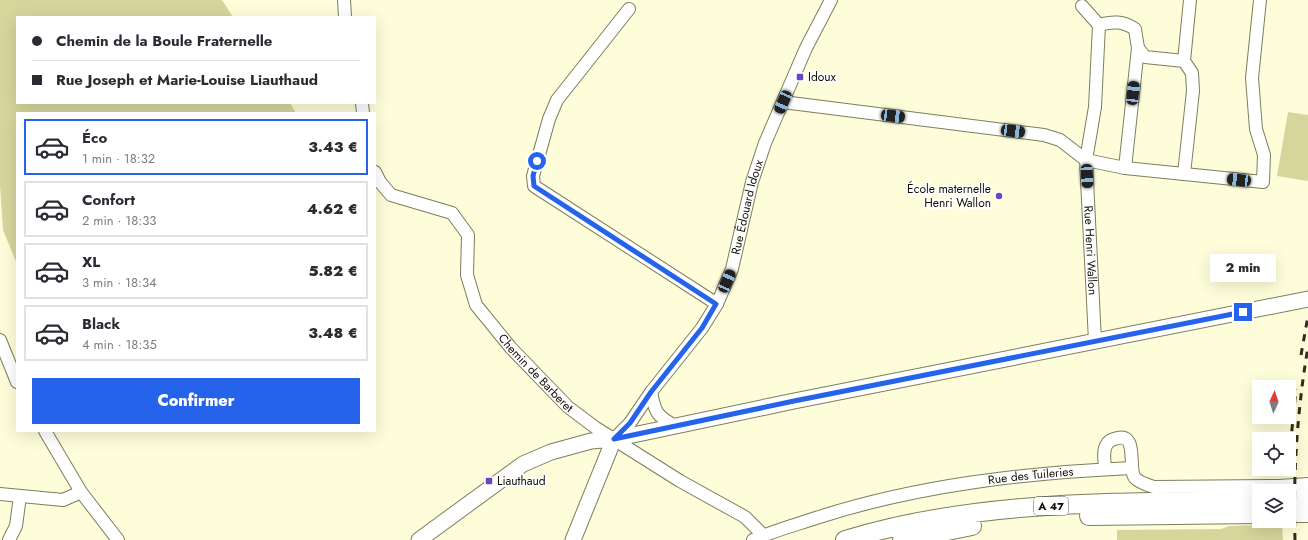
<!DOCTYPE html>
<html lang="fr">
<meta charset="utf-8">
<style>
:root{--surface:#fff;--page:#f7f7f7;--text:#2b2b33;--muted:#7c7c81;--line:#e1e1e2;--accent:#2563eb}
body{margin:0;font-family:Jost,sans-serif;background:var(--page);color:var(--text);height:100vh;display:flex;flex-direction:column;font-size:15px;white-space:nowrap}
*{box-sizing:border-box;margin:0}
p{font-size:13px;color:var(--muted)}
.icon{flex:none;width:22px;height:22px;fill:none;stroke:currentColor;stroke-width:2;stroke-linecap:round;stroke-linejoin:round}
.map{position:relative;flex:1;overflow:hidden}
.sheet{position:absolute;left:16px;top:112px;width:360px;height:320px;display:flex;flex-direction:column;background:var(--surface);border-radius:0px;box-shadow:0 4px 16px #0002}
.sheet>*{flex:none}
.top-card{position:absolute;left:16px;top:16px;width:360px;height:88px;border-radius:0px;box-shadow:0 4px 16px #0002;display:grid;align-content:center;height:88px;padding:0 16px;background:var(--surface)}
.needle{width:26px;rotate:3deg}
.controls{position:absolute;left:1252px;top:380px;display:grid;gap:8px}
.controls a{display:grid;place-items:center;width:44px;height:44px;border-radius:0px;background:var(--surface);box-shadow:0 4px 16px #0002;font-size:20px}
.end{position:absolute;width:18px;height:18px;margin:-9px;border:5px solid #2563eb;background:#fff;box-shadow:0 0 0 2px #fff}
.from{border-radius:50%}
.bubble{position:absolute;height:28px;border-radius:0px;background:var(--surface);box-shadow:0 4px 16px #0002;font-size:13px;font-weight:800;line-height:28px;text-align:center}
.car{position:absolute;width:12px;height:24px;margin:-12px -6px;border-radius:5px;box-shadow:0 0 3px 1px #0007;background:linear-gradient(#222 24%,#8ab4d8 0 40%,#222 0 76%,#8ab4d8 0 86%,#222 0)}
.top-card b{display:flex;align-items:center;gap:14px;height:38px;font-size:15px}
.top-card b+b{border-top:1px solid var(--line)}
.top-card i{width:10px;height:10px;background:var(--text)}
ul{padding:7px 0 0;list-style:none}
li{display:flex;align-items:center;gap:12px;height:56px;margin:0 8px 6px;padding:0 8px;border:2px solid var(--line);border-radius:0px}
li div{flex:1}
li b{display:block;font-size:15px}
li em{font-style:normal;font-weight:800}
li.selected{border-color:var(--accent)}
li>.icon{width:36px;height:36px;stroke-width:1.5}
.button{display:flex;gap:8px;margin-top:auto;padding:8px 16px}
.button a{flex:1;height:46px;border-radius:0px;background:var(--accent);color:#fff;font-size:16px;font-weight:800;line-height:46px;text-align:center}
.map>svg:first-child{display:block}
.green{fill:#d6d59c}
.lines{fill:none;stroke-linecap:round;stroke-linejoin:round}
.minor-casing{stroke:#7e7d5d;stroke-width:14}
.major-casing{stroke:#7e7d5d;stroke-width:17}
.highway-casing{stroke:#7e7d5d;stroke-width:20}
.minor{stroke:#fff;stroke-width:12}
.major{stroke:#fff;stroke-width:15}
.highway{stroke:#fff;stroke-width:18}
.rail{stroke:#2f2e20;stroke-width:3;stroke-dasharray:7 7;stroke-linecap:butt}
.route{stroke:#2563eb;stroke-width:5}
.poi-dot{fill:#6c46be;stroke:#fff;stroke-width:1.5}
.labels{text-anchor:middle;stroke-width:4;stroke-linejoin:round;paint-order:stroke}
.shield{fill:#fff;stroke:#585850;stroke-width:1}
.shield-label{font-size:11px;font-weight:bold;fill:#111005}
.poi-label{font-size:12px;fill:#111005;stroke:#fff;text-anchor:start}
.street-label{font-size:12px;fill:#111005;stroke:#fff}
</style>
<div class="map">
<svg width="1308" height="540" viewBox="0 0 1308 540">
<rect width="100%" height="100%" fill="#fdfdd9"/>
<path class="green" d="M0 0H222L233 17H17V103H290L296 113H17V264L3 230 0 185Z
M1288 112 1308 115V181L1277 176Z
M1282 524 1283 540H1117V530L1221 529 1229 526Z"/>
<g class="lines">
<g class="minor-casing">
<g id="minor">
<path d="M344 0 345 17"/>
<path d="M1082 6 1099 25 1095 107 1086 160 1125 168 1263 182 1264 155 1256 129 1252 78 1260 0"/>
<path d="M629 9 557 100 549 119 533 176 534 186 717 304"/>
<path d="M1099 25C1113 21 1123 21 1135 29L1138 48 1145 57 1184 61"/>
<path id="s1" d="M783 102 1044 135 1060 140 1086 160 1095 341"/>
<path d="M362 103 363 113"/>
<path d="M1125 168 1138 48"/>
<path id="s2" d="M375 172 380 182 391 195 452 213 468 235 467 275 476 305 511 348 568 407 596 428 680 481 745 517 763 535"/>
<path d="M1184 174 1193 91 1192 73 1184 61 1190 0"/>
<path d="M0 340 17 382"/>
<path d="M651 392C655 413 657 416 675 426"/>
<path d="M45 431 81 492 118 540"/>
<path id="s3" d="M614 439 630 423 651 392 702 328 717 304 732 269 752 182 765 143 806 48 831 0"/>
<path d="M1105 469C1105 462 1102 451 1107 444 1108 442 1111 440 1114 439 1140 430 1127 468 1135 478 1140 483 1148 485 1154 487L1279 486 1308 484"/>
<path d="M0 494 63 500 81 492"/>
<path d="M9 540 16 526 20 496"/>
<path id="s4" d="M753 540C773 531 795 525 816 518 918 485 1024 473 1131 468"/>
</g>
</g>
<g class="major-casing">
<path id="major" d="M419 540 523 464 551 452 591 441 614 439 794 401 1308 299
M573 540 614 439"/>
</g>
<g class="highway-casing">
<path id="highway" d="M1289 499H1308
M1289 513H1308
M1089 516 1259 514
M845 540C979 499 1121 503 1259 500
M902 540 972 526"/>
</g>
<use href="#minor" class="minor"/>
<use href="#major" class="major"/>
<use href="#highway" class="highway"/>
<path class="rail" d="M1301 355 1308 316
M1289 459 1296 389
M1295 540C1293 475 1297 411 1308 347"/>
</g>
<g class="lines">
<path class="route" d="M537 161 533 176 534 186 716 304 702 328 651 392 630 423 614 439 794 401 1243 312"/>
</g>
<g class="poi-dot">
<rect x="796" y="73" width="8" height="8" rx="2"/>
<circle cx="999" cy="196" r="4"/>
<rect x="485" y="477" width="8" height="8" rx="2"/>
</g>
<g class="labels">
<rect class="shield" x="1034" y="497" width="34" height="18" rx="3"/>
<g class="shield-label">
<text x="1051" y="510">A 47</text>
</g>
<g class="poi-label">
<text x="808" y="81">Idoux</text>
<text x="991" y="193" text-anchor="end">École maternelle<tspan x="991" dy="14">Henri Wallon</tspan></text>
<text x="497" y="485">Liauthaud</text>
</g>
<g class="street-label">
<text dy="4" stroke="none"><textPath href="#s3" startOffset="272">Rue Édouard Idoux</textPath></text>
<text dy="4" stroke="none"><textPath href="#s1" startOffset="403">Rue Henri Wallon</textPath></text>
<text dy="4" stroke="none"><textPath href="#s2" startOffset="281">Chemin de Barberet</textPath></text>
<text dy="4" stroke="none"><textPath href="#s4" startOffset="286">Rue des Tuileries</textPath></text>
</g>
</g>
</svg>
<div class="controls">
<a><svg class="needle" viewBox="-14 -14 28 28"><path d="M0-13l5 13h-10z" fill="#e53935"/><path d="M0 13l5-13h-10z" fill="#7c7c81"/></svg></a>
<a><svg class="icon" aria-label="locate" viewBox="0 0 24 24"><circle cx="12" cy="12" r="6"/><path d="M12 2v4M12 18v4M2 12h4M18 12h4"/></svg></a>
<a><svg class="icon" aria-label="layers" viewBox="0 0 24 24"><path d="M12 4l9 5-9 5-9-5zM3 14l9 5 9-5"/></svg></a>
</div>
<i class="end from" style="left:537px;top:161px"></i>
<i class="end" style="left:1243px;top:312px"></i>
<div class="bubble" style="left:1210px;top:254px;width:66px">2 min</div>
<i class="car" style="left:1133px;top:93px;rotate:6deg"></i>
<i class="car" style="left:783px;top:102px;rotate:204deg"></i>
<i class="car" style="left:893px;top:116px;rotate:97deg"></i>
<i class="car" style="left:1013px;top:131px;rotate:97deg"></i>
<i class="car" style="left:1087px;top:176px;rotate:177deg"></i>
<i class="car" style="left:1239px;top:180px;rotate:276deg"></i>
<i class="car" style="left:727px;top:281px;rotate:24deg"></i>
<div class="top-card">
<b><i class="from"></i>Chemin de la Boule Fraternelle</b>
<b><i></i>Rue Joseph et Marie-Louise Liauthaud</b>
</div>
<section class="sheet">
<ul>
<li class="selected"><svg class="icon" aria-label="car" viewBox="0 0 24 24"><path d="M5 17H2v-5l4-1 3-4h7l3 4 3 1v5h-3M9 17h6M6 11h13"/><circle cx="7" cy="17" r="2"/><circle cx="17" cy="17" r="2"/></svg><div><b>Éco</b><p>1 min · 18:32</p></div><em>3.43 €</em></li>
<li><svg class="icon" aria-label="car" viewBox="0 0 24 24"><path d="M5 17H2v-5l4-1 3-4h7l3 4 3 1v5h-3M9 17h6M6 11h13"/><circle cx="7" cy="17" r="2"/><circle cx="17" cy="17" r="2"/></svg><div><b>Confort</b><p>2 min · 18:33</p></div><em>4.62 €</em></li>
<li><svg class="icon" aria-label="car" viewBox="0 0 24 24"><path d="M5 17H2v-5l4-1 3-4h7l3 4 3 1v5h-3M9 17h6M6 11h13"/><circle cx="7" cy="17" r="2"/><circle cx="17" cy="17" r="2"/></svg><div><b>XL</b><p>3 min · 18:34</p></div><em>5.82 €</em></li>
<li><svg class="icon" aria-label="car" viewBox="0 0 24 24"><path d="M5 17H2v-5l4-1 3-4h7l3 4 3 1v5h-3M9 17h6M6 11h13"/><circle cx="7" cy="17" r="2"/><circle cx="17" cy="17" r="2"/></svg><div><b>Black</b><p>4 min · 18:35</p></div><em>3.48 €</em></li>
</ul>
<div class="button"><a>Confirmer</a></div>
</section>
</div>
